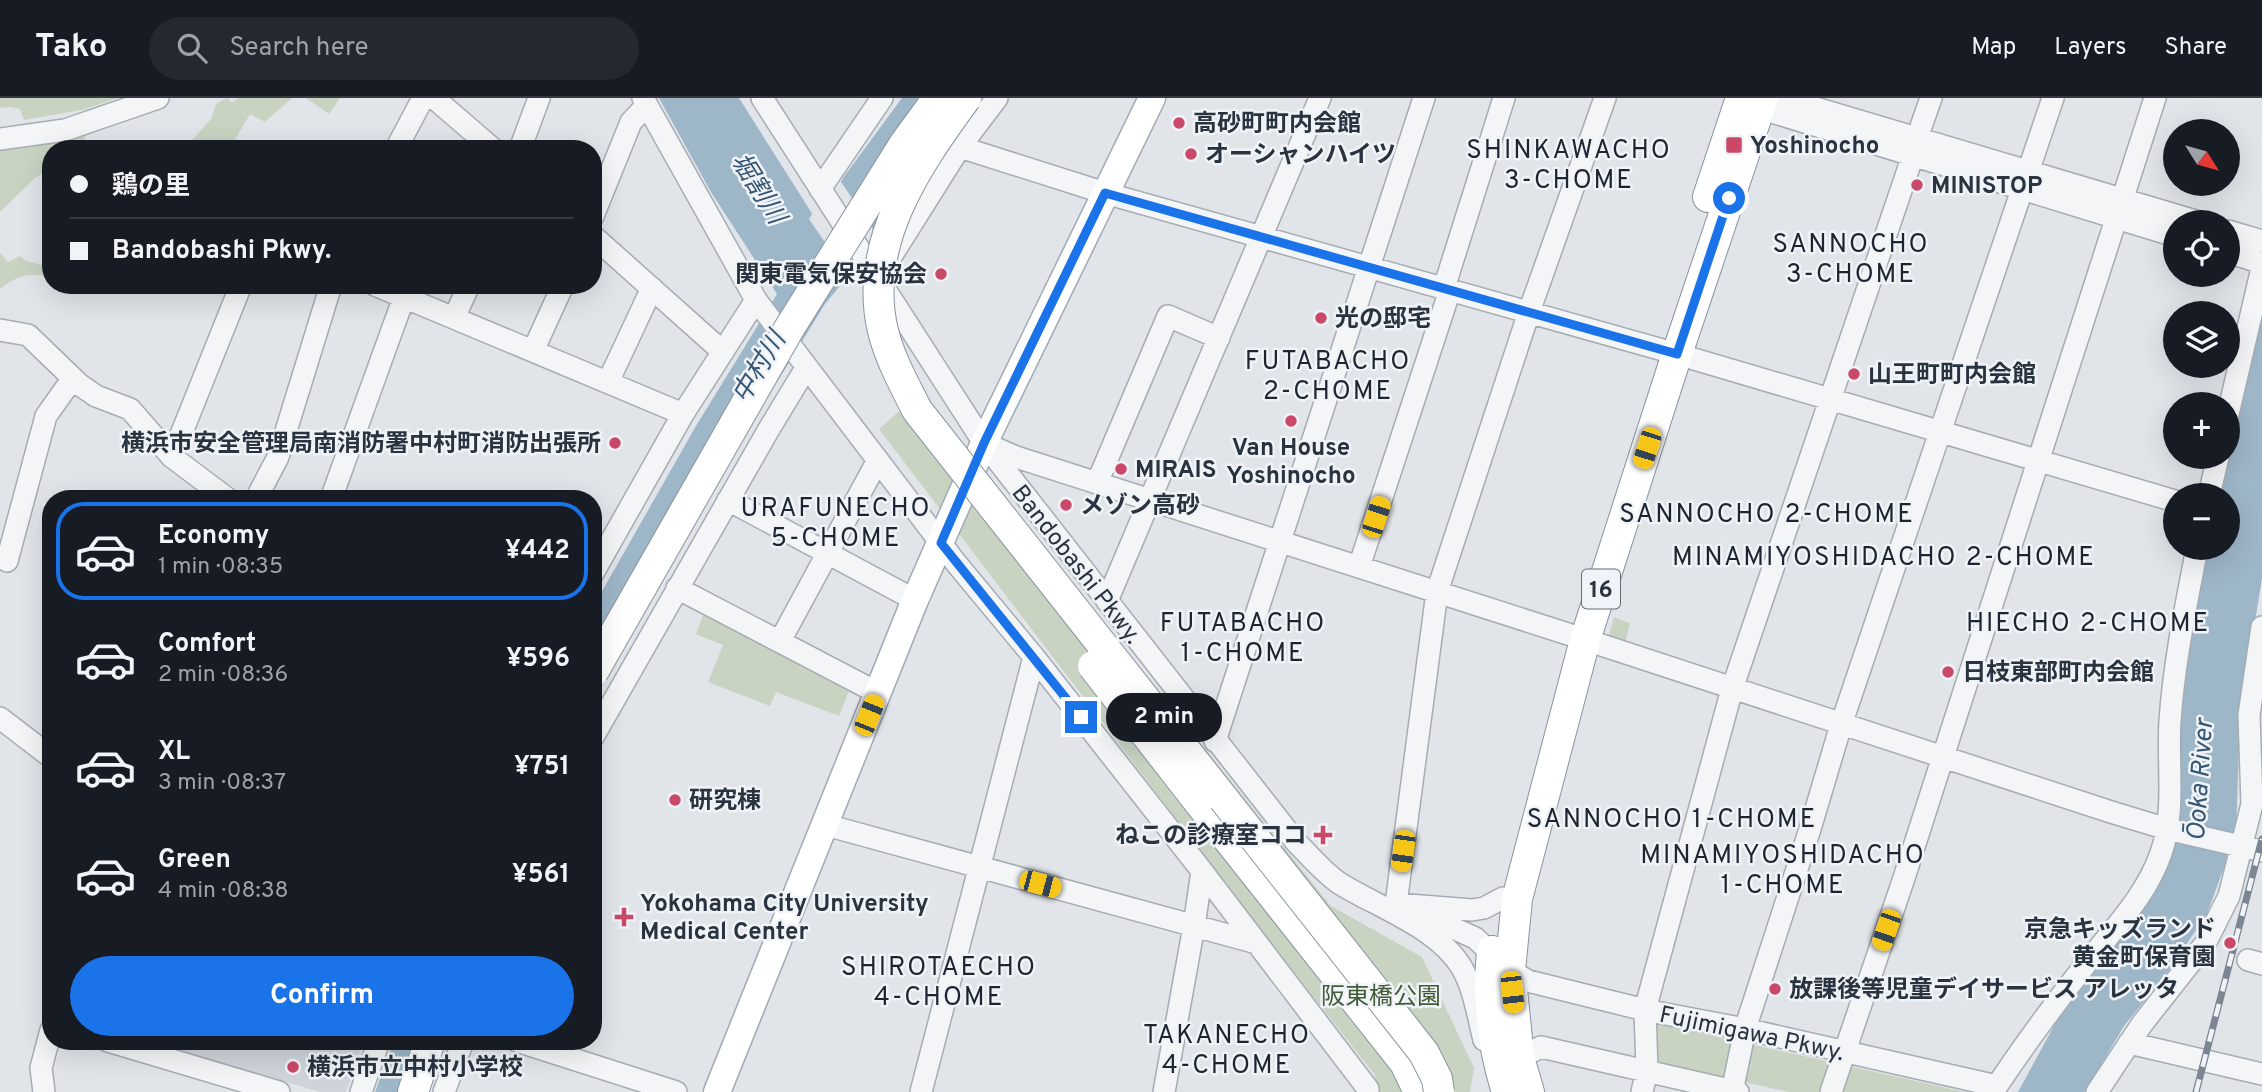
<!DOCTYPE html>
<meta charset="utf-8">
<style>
:root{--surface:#171b24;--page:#242831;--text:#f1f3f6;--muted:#9ea1a6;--line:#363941;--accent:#1a73e8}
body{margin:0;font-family:Overpass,"Noto Sans JP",sans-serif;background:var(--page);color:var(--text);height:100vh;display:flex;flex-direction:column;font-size:26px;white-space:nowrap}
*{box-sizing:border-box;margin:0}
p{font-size:23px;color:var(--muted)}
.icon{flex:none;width:38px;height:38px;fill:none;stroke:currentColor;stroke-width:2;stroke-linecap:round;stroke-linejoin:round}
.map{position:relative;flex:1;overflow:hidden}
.details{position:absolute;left:42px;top:392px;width:560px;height:560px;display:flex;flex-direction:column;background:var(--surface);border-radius:28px;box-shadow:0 7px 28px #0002}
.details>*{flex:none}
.top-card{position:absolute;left:42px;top:42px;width:560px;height:154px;border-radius:28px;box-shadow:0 7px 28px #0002;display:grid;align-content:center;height:154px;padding:0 28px;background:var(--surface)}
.needle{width:46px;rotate:127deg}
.fabs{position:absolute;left:2163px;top:21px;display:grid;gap:14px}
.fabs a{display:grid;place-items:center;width:77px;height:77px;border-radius:50%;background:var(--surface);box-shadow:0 7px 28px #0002;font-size:35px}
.end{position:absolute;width:32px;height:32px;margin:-16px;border:9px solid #1a73e8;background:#fff;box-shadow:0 0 0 4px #fff}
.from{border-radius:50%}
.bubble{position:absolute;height:49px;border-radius:24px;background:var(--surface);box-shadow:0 7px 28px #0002;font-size:23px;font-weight:700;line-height:49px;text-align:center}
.car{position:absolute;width:21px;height:42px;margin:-21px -10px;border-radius:9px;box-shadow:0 0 5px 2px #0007;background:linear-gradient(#f5c518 24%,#345 0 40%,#f5c518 0 76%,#345 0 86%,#f5c518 0)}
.top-card b{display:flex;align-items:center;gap:24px;height:66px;font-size:26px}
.top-card b+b{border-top:2px solid var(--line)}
.top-card i{width:18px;height:18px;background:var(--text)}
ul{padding:12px 0 0;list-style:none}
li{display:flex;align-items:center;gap:21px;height:98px;margin:0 14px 10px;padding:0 14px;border:4px solid transparent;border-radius:28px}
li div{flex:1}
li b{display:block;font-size:26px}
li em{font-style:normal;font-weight:700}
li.selected{border-color:var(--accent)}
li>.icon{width:63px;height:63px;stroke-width:1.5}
.cta{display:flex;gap:14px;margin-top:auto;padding:14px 28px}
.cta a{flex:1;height:80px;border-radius:42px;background:var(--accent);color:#fff;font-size:28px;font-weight:700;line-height:80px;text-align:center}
header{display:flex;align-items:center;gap:42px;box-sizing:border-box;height:98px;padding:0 35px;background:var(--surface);border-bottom:2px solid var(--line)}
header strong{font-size:33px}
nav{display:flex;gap:38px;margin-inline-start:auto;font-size:24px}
.search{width:490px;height:63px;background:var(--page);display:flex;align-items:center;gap:18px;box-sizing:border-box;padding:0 24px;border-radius:38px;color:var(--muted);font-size:26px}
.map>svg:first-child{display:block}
.built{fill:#cfd4db}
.green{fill:#c8d3c2}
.water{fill:#9db6c8}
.pier{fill:#e1e5e9}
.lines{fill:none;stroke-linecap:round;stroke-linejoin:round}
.minor-casing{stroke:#a6acb3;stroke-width:24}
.major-casing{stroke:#a0aab4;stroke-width:29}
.highway-casing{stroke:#88949f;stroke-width:32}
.minor{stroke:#f3f5f7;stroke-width:21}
.major{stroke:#fff;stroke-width:26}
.highway{stroke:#fff;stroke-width:30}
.rail-casing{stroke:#7b8692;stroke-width:7}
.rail{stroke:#f0f3f7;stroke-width:4.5;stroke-dasharray:13;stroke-linecap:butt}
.highway-bridge-casing{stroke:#88949f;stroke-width:32;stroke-linecap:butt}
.highway-bridge{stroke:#fff;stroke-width:30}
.route{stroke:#1a73e8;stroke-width:9}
.poi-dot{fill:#ca4969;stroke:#f0f3f7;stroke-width:2.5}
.labels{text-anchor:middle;stroke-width:5;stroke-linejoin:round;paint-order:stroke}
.shield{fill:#f0f3f7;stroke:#656d77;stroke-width:2}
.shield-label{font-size:23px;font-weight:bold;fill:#2a3440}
.poi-label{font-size:24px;font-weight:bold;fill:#2a3440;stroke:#f0f3f7;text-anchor:start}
.street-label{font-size:24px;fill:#2a3440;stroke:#f0f3f7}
.park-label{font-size:24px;fill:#425c37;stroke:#f0f3f7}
.neighbourhood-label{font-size:26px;letter-spacing:2px;fill:#1c2531;stroke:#f0f3f7}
.water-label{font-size:26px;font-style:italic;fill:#355773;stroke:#f0f3f7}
</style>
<header>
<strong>Tako</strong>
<div class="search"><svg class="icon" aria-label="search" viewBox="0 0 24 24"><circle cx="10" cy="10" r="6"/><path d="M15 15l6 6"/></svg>Search here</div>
<nav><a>Map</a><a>Layers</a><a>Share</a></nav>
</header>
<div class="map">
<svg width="2262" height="994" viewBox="0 0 2262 994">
<rect width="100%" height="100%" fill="#e1e5e9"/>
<path class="built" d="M143 943H364L346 994H321Z"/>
<path class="green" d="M0 0H118L82 12 24 22 20 11 11 9 0 10Z
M227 0 232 4 239 0H292L265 24 250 16 230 51H201L191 43 211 21 216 6Z
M306 0H340L329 16Z
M85 37V51H51V70L35 80 0 114V49H30Z
M0 155 8 164 20 158 26 163 51 169V179C28 174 18 177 0 191Z
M920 295 1331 808 1422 859 1474 970 1470 994H1374L1375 977 1277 853 879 331Z
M704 515 851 588 839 618 776 594 770 608 708 584 723 547 696 536Z
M1614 519 1630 525 1625 546 1608 541Z
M1656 925 1965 994H1789L1658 965Z"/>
<path class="water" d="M659 0H739L818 125 843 80 902 0H973L885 133 825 206 756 318 593 602V509L696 328 777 196 711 94Z
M2262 218V480L2240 617 2236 736 2207 816 2169 872 2124 928 2085 994H2018L2055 926 2154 791 2177 624 2195 513 2207 450H2228V397H2220Z
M394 943H442L425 994H375Z"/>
<path class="pier" d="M839 81 881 143 850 181 809 121 814 113 818 119Z"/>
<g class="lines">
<g class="minor-casing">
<path id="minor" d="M434 0 493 51
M643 0 756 202 956 465 1034 559 1202 773 1368 991V994
M762 0 984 345 1296 744C1309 757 1323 774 1339 785 1377 809 1438 829 1462 870 1474 891 1478 918 1484 942
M1782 0 2199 124
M1759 10 2175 138
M1917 40 1931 0
M0 41 65 32 158 0
M960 49 1105 95 1677 256 2175 403
M396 51 423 0
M520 51 539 0
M820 91 882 0
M593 118 631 24 647 7
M2228 133 2262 143
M593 138 723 254
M2228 154 2262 165
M887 165 960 49 997 0
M375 187 683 316
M1444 190 1504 0
M454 220 469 187
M0 232 28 237 80 287 96 298 130 311 172 359 228 401
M533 253 563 187
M608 284 652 190
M2228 316 2262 170
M984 345 1016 359 1571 537 2111 714 2167 731 2262 753
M172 359 241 187
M1097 385 1168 218 1219 240
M2209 397 2218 359
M256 401 278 359 331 187
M331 401 404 199
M728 402 915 502
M7 463 46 318 73 280
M1359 469 1450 192
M593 475 683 316 756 202
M677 490 878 595
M1107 503 1320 0
M780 543 878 362
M0 620 51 659
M593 639 769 331 806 270
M1215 643 1424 0
M826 727 1257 845
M1503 800 1484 810 1472 812 1396 806 1437 494 1529 214 1605 0
M1416 813 1475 840 1510 872 1528 883 1645 912 1745 931 1997 988
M2248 862 2262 866
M108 943 279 994
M517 943 676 994
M2129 945 2262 976
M1519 960 1541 949 1738 994
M44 994 41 970 51 932
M361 994 379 943
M444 994 463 943
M921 994 1034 559
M1164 994 1194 828 1202 773
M1642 994 1647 972 1645 912 1732 591 1913 57
M1732 994 1745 931 1810 731 1841 627 2053 0
M1831 994 1903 783 2155 0
M1993 994C2023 948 2056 904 2090 861 2116 828 2147 796 2161 755 2176 712 2167 667 2170 623 2174 564 2186 508 2197 450
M2097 994 2142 926 2205 846 2229 798 2252 706 2249 617 2262 529"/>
</g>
<g class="major-casing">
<path id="major" d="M717 994 915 502 984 345 1152 0"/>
</g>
<g class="highway-casing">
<path id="highway" d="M1708 99 1741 0
M1198 703 1405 965 1419 994
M1492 853C1487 900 1493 950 1507 994
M413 994 430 943
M1529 994 1519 960 1510 872 1517 801 1585 542 1677 256 1763 0"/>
</g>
<use href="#minor" class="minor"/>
<use href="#major" class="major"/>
<use href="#highway" class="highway"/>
<g class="rail-casing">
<path id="rail" d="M2196 994 2262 741"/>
</g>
<use href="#rail" class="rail"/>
<g class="highway-bridge-casing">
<path id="highway-bridge" d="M966 0C917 67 862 146 883 233 890 261 904 286 917 312L1424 955 1437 981 1439 994
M1093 568 1198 703
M593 574 790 229 905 45 938 0"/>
</g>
<use href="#highway-bridge" class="highway-bridge"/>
</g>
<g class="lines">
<path class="route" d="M1081 619 941 445 984 345 1105 95 1677 256 1729 100"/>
</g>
<g class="poi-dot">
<circle cx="1179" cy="25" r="7"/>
<rect x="1725" y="38" width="18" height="18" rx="3.5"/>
<circle cx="1191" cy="56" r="7"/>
<circle cx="1917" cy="87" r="7"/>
<circle cx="941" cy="176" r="7"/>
<circle cx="1321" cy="220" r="7"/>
<circle cx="1854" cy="276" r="7"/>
<circle cx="1291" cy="323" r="7"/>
<circle cx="615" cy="345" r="7"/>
<circle cx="1121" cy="371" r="7"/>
<circle cx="1066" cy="407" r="7"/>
<circle cx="1948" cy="574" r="7"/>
<circle cx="675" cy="702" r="7"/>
<path d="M1319.5 726.5h7v7h7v7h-7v7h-7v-7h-7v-7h7z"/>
<path d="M620.5 808.5h7v7h7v7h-7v7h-7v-7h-7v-7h7z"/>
<circle cx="2230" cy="845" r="7"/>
<circle cx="1775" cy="891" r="7"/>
<circle cx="293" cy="969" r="7"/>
</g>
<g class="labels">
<rect class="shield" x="1582" y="471.5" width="38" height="39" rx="5"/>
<g class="shield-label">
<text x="1601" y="499">16</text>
</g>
<g class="poi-label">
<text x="1193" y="33">高砂町町内会館</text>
<text x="1750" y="55">Yoshinocho</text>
<text x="1205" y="64">オーシャンハイツ</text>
<text x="1931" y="95">MINISTOP</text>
<text x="927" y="184" text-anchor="end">関東電気保安協会</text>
<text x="1335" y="228">光の邸宅</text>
<text x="1868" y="284">山王町町内会館</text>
<text x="601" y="353" text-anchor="end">横浜市安全管理局南消防署中村町消防出張所</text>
<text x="1291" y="357" text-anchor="middle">Van House<tspan x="1291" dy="28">Yoshinocho</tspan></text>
<text x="1135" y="379">MIRAIS</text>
<text x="1080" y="415">メゾン高砂</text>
<text x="1962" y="582">日枝東部町内会館</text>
<text x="689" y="710">研究棟</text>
<text x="1307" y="745" text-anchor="end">ねこの診療室ココ</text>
<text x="640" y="813">Yokohama City University<tspan x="640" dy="28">Medical Center</tspan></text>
<text x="2216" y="839" text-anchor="end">京急キッズランド<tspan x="2216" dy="28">黄金町保育園</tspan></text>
<text x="1789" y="899">放課後等児童デイサービス アレッタ</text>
<text x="307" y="977">横浜市立中村小学校</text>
</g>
<g class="street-label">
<text transform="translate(1077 466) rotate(52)" y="8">Bandobashi Pkwy.</text>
<text transform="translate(1752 935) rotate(12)" y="8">Fujimigawa Pkwy.</text>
</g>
<g class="park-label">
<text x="1381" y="906">阪東橋公園</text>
</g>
<g class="neighbourhood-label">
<text x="1569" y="60">SHINKAWACHO<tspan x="1569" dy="30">3-CHOME</tspan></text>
<text x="1851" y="154">SANNOCHO<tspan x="1851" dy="30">3-CHOME</tspan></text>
<text x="1328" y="271">FUTABACHO<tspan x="1328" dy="30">2-CHOME</tspan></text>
<text x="836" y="418">URAFUNECHO<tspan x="836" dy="30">5-CHOME</tspan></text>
<text x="1767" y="424">SANNOCHO 2-CHOME</text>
<text x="1884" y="467">MINAMIYOSHIDACHO 2-CHOME</text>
<text x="1243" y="533">FUTABACHO<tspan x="1243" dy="30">1-CHOME</tspan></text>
<text x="2088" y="533">HIECHO 2-CHOME</text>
<text x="1672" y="729">SANNOCHO 1-CHOME</text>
<text x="1783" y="765">MINAMIYOSHIDACHO<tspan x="1783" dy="30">1-CHOME</tspan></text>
<text x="939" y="877">SHIROTAECHO<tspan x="939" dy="30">4-CHOME</tspan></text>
<text x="1227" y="945">TAKANECHO<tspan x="1227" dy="30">4-CHOME</tspan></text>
</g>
<g class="water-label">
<text transform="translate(759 90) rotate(58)" y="9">堀割川</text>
<text transform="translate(758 269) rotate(-59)" y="9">中村川</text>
<text transform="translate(2199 682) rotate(-86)" y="9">Ōoka River</text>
</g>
</g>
</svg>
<div class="fabs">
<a><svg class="needle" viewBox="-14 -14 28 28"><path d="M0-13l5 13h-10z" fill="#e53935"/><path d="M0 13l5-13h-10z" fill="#9ea1a6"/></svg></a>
<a><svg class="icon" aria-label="locate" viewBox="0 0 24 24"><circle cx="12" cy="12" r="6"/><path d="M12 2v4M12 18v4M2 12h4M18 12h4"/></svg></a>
<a><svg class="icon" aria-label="layers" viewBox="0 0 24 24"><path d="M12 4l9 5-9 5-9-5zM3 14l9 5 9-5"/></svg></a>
<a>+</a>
<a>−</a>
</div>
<i class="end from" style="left:1729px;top:100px"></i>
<i class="end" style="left:1081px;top:619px"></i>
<div class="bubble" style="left:1106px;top:595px;width:116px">2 min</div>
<i class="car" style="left:1647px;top:350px;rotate:198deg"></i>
<i class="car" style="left:1376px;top:419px;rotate:18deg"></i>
<i class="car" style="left:869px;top:617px;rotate:22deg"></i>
<i class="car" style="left:1403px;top:753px;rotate:188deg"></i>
<i class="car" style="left:1040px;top:786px;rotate:105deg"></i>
<i class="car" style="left:1886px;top:832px;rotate:199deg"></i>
<i class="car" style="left:1512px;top:894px;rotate:174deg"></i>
<div class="top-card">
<b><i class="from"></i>鶏の里</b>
<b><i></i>Bandobashi Pkwy.</b>
</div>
<section class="details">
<ul>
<li class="selected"><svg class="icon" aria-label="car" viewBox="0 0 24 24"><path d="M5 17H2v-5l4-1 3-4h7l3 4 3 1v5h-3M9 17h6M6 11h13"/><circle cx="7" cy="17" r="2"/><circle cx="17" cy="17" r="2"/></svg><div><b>Economy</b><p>1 min · 08:35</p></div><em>¥442</em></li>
<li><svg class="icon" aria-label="car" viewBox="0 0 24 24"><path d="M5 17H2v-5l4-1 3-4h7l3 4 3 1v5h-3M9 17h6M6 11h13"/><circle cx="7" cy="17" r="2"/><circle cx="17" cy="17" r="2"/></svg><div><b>Comfort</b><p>2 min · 08:36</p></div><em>¥596</em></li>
<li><svg class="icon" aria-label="car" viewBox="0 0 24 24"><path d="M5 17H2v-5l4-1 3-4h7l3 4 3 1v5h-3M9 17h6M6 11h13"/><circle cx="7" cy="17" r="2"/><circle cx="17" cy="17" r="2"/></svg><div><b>XL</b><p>3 min · 08:37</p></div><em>¥751</em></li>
<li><svg class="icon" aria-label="car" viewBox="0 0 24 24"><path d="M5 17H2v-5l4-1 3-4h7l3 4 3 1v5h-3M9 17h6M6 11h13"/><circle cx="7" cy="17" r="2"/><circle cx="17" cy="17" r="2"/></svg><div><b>Green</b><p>4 min · 08:38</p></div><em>¥561</em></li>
</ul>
<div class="cta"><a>Confirm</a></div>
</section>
</div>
